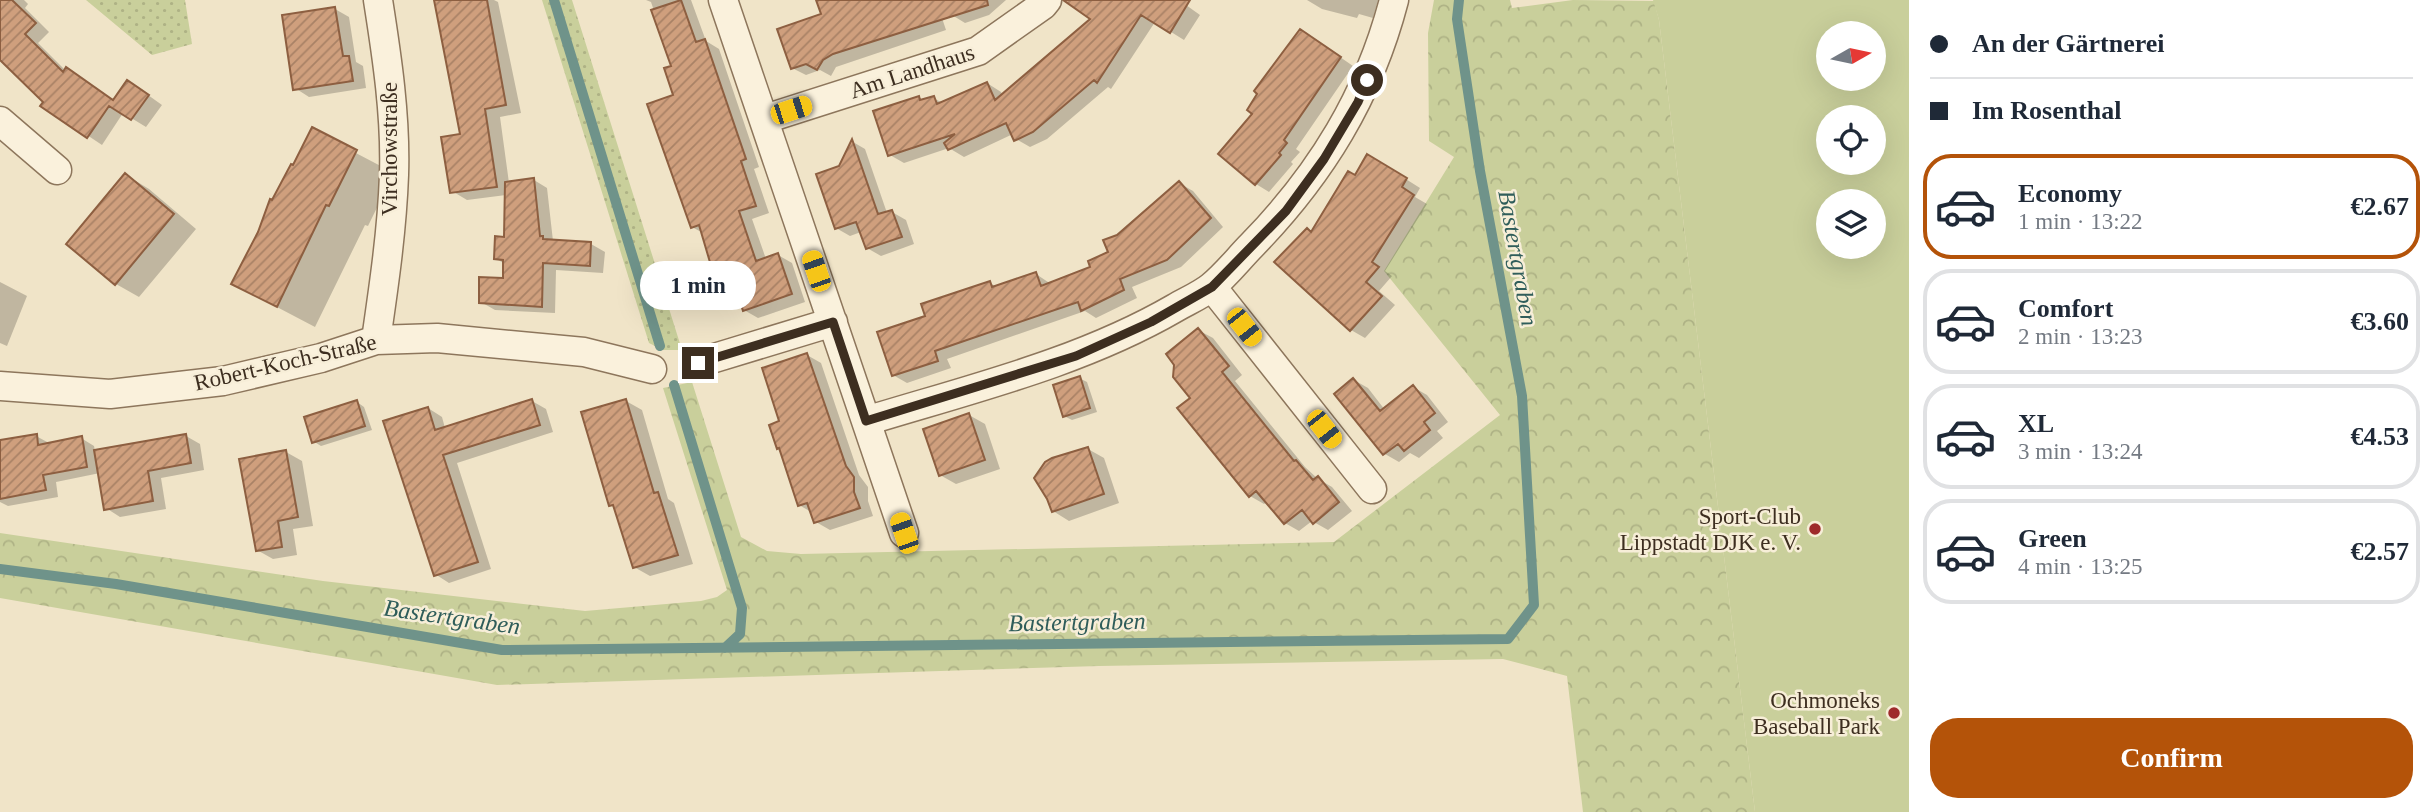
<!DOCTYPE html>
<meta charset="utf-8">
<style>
:root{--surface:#fff;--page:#f6f6f7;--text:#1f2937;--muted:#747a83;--line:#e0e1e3;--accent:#b45309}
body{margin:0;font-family:"Times New Roman",serif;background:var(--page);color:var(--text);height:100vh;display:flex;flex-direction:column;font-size:26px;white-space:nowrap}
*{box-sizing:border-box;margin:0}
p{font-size:23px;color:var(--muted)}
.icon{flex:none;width:38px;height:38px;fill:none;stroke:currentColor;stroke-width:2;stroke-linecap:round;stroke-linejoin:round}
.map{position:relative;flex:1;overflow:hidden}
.details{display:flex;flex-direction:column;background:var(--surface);width:525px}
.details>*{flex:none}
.banner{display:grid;align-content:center;height:154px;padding:0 21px;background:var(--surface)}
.needle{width:46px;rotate:81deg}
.tools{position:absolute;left:1816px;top:21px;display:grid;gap:14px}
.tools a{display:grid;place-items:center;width:70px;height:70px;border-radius:50%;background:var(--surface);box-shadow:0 7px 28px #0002;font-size:35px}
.end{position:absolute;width:32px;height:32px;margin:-16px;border:9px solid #3d2e20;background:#fff;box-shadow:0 0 0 4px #fff}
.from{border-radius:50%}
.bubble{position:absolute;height:49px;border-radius:24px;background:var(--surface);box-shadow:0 7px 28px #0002;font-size:23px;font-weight:700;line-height:49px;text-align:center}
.car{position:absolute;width:21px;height:42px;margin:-21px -10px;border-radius:9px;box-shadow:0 0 5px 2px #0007;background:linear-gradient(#f5c518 24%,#345 0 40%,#f5c518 0 76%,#345 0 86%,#f5c518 0)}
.banner b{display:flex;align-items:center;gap:24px;height:66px;font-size:26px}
.banner b+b{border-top:2px solid var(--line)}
.banner i{width:18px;height:18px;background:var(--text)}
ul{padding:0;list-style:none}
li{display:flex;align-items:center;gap:21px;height:105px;margin:0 14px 10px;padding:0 7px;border:4px solid var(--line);border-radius:28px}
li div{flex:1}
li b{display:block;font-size:26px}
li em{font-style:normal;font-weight:700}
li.current{border-color:var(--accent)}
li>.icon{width:63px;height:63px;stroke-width:1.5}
.cta{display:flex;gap:14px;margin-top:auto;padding:14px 21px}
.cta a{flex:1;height:80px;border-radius:28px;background:var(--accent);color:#fff;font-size:28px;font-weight:700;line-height:80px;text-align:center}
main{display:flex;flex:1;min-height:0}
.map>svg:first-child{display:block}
.grass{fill:url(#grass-dots)}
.forest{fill:url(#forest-crowns)}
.garden{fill:#c9cf9b;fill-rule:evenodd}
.shadow{fill:#0003}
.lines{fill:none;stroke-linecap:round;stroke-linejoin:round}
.stream{stroke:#6f938a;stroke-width:10}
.building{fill:url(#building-hatch);stroke:#8d5f41;stroke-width:2}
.street-casing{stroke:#8d765c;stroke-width:31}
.street{stroke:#faf1dc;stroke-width:28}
.route{stroke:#3d2e20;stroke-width:9}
.poi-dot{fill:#9e2a2b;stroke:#f7eed8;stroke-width:2.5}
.labels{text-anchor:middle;stroke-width:5;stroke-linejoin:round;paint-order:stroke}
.street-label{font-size:23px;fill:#3d2e20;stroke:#f7eed8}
.poi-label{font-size:23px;fill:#3d2e20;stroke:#f7eed8;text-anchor:end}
.water-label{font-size:24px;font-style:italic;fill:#2f5d5a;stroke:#f7eed8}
</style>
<main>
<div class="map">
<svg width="1909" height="812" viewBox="0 0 1909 812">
<defs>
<pattern id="grass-dots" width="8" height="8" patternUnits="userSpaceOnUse" patternTransform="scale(1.75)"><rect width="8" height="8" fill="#c9cf9b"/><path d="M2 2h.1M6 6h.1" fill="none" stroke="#aeb285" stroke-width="1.8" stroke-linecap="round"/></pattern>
<pattern id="forest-crowns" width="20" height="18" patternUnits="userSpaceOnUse" patternTransform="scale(1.75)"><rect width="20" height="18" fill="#c9cf9b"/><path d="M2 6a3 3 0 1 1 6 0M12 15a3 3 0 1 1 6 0" fill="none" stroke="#aeb285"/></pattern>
<pattern id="building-hatch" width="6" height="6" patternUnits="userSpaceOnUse" patternTransform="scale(1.75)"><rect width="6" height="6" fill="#cf9f7d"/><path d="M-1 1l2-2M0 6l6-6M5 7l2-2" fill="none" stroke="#a98266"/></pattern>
</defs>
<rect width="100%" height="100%" fill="#f0e4c8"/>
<path class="grass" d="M86 0H185L192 44 152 55Z
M542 0H572L682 350H663L649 343Z"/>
<path class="forest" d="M1434 0H1510L1512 8 1573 0 1654 1 1659 20 1755 812H1583L1567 676 1503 659 1099 666 497 685 0 598V533L323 581 585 611 701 601 717 597 727 590 663 388 692 382 741 537 767 551 801 554 1334 542 1500 415 1384 271 1454 157 1429 141 1428 33Z"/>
<path class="garden" d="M1653 0H1909V812H1755L1659 20ZM1829 33H1874V79H1829ZM1874 117V163H1829V117ZM1829 201H1874V247H1829Z"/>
<path class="shadow" d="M0 0H24L28 4 25 8 49 32 38 43 66 71 119 106 141 90 162 105 146 127 123 113 102 145 42 105 45 102 0 58Z
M435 0H494L498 2 521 113 500 117 509 183 534 180 547 188 553 241 591 244 605 252 603 273 556 270 555 313 495 310 481 302 504 279 505 264 495 258 505 239 506 195 467 200 452 191 462 136Z
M646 0H691L706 41 719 49 759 167 754 169 769 213 752 219 766 259 778 255 792 263 805 302 758 318 744 310 740 297 703 233 692 227 673 67 651 2Z
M835 0H936L946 30 836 67 831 76 820 70 806 75 792 68 823 15Z
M953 0H1006L989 15 965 23 952 15Z
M1093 0H1179L1200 15 1184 40 1155 22 1111 89 1108 87 1047 139 1030 147 1016 139 1013 134 964 157 949 148 904 163 890 155 918 98 924 101 933 98 943 103 987 83 1001 92 1003 96 1093 18Z
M1307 0H1378L1373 18 1359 14 1357 18 1322 9Z
M335 9 349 17 356 62 363 66 366 88 309 97 295 88Z
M1314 39 1353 66 1296 149 1300 152 1291 162 1293 164 1269 192 1256 184 1254 114Z
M312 130 394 173 368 226 365 225 315 327 233 284 260 233 273 202 294 167Z
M853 142 865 149 887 213 892 212 906 220 914 244 881 256 867 248 861 232 850 236 836 228Z
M1382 164 1420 188 1415 197 1427 204 1385 271 1392 276 1379 291 1395 305 1365 338 1351 330 1277 262 1313 233 1355 177Z
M126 175 149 189 196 229 139 297 116 284Z
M1179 183 1193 191 1223 227 1181 267 1132 287 1137 298 1096 318 1085 311 947 359 951 368 907 383 893 375 927 317 990 283 997 287 1036 274 1051 284 1093 268 1110 253 1118 236Z
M0 282 27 296 7 346 0 343Z
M1198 330 1213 338 1242 375 1235 381 1305 467 1318 479 1332 487 1352 511 1328 530 1312 521 1299 531 1285 523 1267 502 1264 504 1250 496 1193 398Z
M807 355 821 363 859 475 868 487V501L873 516 830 530 816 522 813 513 799 505 781 449 778 448 782 422Z
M1079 378 1087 382 1097 412 1072 420 1064 416Z
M1354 380 1368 388 1385 410 1413 387 1427 395 1448 422 1437 431 1443 438 1419 458 1410 453 1399 462 1385 454Z
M532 401 546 409 553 432 457 463 491 569 449 583 435 574 428 408 442 417 445 428Z
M626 401 642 410 668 499 674 503 693 564 650 576 634 567 616 508 610 505Z
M357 402 364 407 372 430 321 446 313 441Z
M969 415 985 424 1000 469 956 484 940 475Z
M36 436 49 443 81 438 94 446 95 451 186 436 200 444 204 470 161 478 166 509 120 517 106 508 100 473 56 482 58 497 8 506 0 502V442Z
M1088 449 1104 458 1119 503 1069 521 1053 511Z
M286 452 302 461 313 526 293 529 297 555 273 559 257 550Z"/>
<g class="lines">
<path class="stream" d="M554 0 660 346
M674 385 742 608 740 634 725 648
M0 569 116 584 502 650 1508 639 1534 605 1522 396 1480 171 1457 19 1459 0"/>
</g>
<path class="building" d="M0 0H12L36 23 25 34 63 72 66 67 113 100 127 80 149 95 131 120 109 106 87 138 40 106 43 102 0 60Z
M434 0H487L506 105 485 109 497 187 450 193 441 137 460 134Z
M681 0 696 42 705 39 746 159 741 161 756 206 739 211 756 261 778 253 792 294 743 311 738 296 717 286 699 225 691 228 647 104 673 95 664 68 671 66 651 10Z
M816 0H987L988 5 833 54 823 60 817 70 806 64 791 69 777 29 821 14Z
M1063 0H1190L1170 33 1141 15 1097 83 1094 80 1033 132 1014 141 1006 123 948 150 944 143 955 134 888 156 873 111 919 96 920 100 934 96 937 104 987 82 995 100 1090 19Z
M335 7 343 56H349L353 81 293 90 282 15Z
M1300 29 1341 57 1284 140 1287 143 1279 153 1281 155 1255 185 1218 154 1252 114 1247 110 1257 94 1254 91Z
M312 127 357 150 329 206 326 205 277 307 231 284 258 232 270 199 272 200 291 164 293 165Z
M852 139 878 214 892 210 902 237 866 249 856 222 835 229 816 174 839 166Z
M1367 154 1407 178 1402 187 1414 195 1372 262 1379 267 1366 282 1382 296 1350 331 1274 262 1307 228 1311 232 1348 171 1355 175Z
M125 173 174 214 115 285 66 244Z
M534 178 540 236H543V239L591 242 590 266 543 263 542 307 479 303V277L503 278V260L494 259 495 236 504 237 505 182Z
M1179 181 1211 218 1167 260 1120 279 1124 290 1081 311 1078 302 935 351 938 361 892 376 877 332 925 316 921 304 990 281 992 287 1036 272 1041 286 1090 267 1088 261 1108 252 1103 240 1117 235Z
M1198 328 1229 366 1222 372 1294 461 1296 460 1313 480 1318 476 1339 502 1313 524 1302 510 1284 524 1256 491 1249 497 1177 408 1190 398 1173 377 1174 365 1166 354Z
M807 353 846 466 854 477V492L860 508 814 523 807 503 798 506 779 448 777 449 769 425 779 421 762 368Z
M1080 376 1090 408 1063 417 1053 385Z
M1353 378 1380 411 1413 385 1435 413 1424 422 1430 430 1404 451 1398 444 1383 455 1334 394Z
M532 399 540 425 443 455 478 562 434 576 383 421 428 407 435 430Z
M626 399 654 493 658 492 678 555 633 568 613 505 609 506 581 412Z
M357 400 365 426 312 443 304 417Z
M969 413 985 460 939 476 923 429Z
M37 434 38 445 82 436 87 467 43 475 46 490 0 499V440Z
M186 434 191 463 148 471 153 501 104 510 94 450Z
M1088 447 1104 494 1052 512 1047 499 1034 478 1045 462 1052 458Z
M286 450 298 517 278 521 282 547 256 551 239 459Z"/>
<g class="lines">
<g class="street-casing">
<path id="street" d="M723 0 904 533
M765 119 978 51 1043 5 1047 0
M0 121 57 170
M1212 287 1372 489
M376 340C384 285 392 230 394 175 396 117 387 57 378 0
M698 363 833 322
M0 386 110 394 223 381 321 358 376 340 437 338 584 352 652 369
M866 421C970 389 1080 363 1175 308 1187 301 1201 295 1211 287 1226 275 1239 258 1252 245 1321 174 1369 96 1394 0"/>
</g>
<use href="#street" class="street"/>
</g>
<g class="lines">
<path class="route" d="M698 363 833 322 866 421 1076 356 1151 322 1212 287 1286 211 1324 159 1358 102 1367 80"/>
</g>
<g class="poi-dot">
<circle cx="1815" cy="529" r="7"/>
<circle cx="1894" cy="713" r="7"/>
</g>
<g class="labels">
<g class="street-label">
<text transform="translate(912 71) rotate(-18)" y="8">Am Landhaus</text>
<text transform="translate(389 149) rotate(-90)" y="8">Virchowstraße</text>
<text transform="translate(285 362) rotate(-13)" y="8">Robert-Koch-Straße</text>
</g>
<g class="poi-label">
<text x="1801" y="524">Sport-Club<tspan x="1801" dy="26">Lippstadt DJK e. V.</tspan></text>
<text x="1880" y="708">Ochmoneks<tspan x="1880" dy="26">Baseball Park</tspan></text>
</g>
<g class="water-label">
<text transform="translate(1518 258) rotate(80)" y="8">Bastertgraben</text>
<text transform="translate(452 617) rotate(8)" y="8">Bastertgraben</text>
<text transform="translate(1077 622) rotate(-1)" y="8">Bastertgraben</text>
</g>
</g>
</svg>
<div class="tools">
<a><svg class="needle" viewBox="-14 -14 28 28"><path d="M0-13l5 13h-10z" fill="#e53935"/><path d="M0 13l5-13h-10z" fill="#747a83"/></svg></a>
<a><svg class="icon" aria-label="locate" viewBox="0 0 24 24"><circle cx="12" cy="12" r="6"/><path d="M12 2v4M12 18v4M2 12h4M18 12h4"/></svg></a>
<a><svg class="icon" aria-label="layers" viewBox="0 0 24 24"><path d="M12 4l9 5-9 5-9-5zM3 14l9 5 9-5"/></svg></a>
</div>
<i class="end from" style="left:1367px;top:80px"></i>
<i class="end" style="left:698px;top:363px"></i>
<div class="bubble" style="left:640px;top:261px;width:116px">1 min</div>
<i class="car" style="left:791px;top:110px;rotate:72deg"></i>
<i class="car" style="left:816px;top:271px;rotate:341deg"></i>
<i class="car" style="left:1244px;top:327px;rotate:142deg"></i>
<i class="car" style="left:1324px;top:429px;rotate:142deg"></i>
<i class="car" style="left:904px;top:533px;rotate:341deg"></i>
</div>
<section class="details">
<div class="banner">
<b><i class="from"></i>An der Gärtnerei</b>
<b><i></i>Im Rosenthal</b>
</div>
<ul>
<li class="current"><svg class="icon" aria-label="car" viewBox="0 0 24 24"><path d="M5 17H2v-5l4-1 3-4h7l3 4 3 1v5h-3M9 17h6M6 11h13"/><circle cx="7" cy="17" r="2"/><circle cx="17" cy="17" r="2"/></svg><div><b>Economy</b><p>1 min · 13:22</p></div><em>€2.67</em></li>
<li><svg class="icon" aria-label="car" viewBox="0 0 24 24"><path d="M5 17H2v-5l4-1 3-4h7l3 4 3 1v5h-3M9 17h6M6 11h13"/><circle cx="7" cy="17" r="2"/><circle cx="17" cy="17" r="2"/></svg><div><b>Comfort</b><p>2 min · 13:23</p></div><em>€3.60</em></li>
<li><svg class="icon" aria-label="car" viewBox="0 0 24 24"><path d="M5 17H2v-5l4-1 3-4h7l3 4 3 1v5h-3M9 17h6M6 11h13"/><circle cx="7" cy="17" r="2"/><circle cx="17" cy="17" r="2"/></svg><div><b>XL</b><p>3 min · 13:24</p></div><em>€4.53</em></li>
<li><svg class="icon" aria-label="car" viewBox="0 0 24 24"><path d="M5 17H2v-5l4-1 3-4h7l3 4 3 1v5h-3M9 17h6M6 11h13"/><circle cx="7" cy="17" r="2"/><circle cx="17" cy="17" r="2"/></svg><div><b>Green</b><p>4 min · 13:25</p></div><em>€2.57</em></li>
</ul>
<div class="cta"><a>Confirm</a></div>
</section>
</main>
